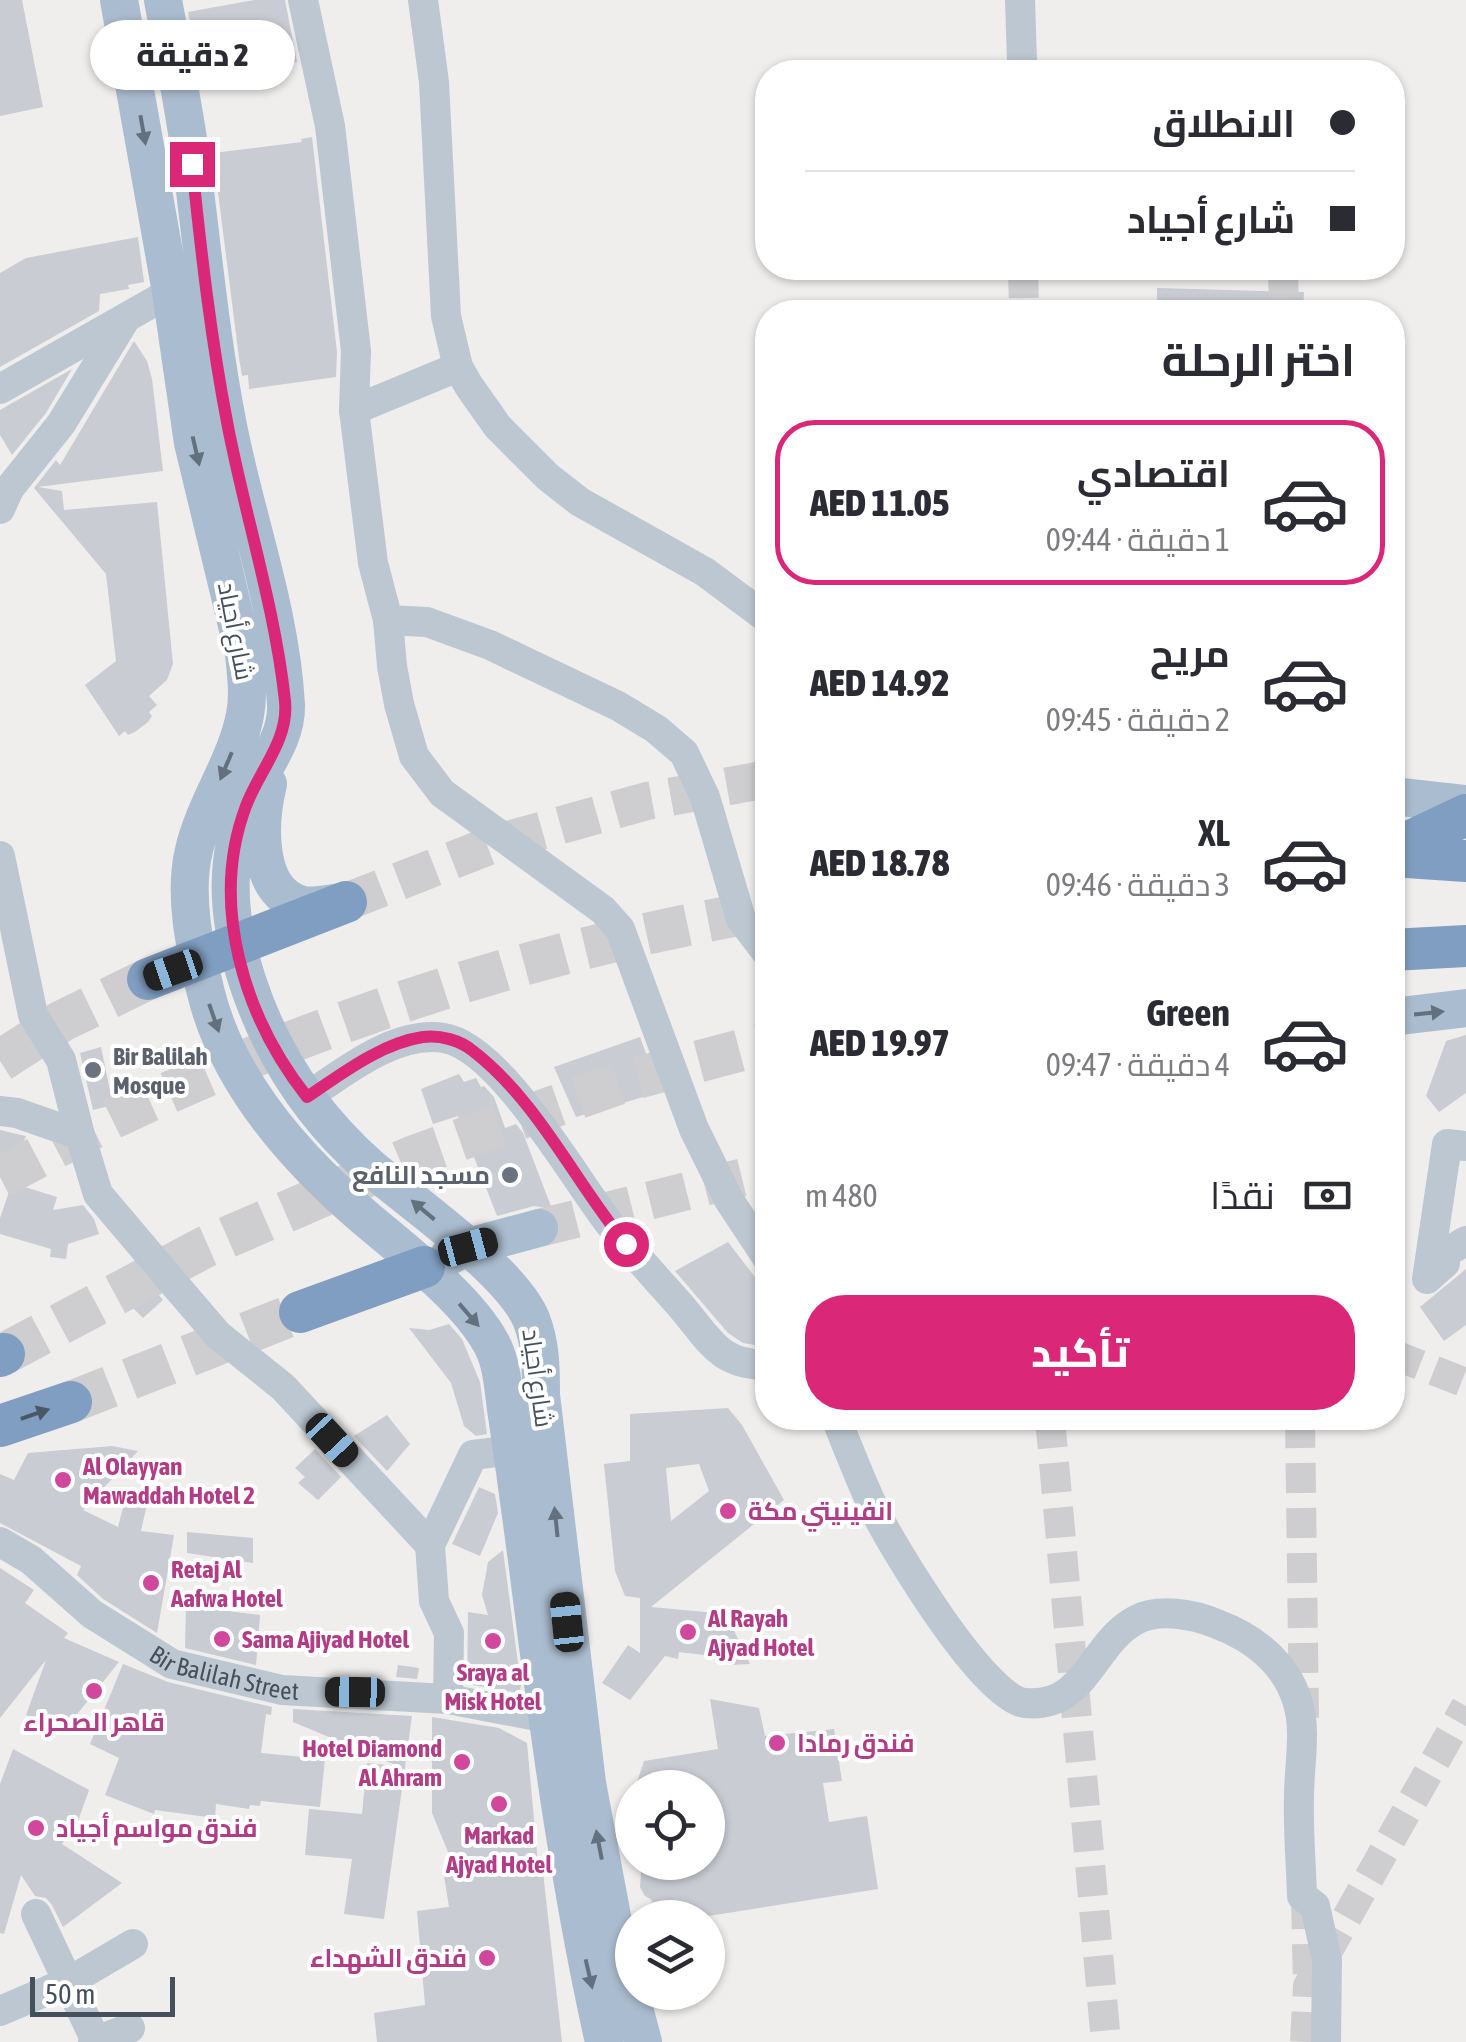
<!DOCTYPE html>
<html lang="ar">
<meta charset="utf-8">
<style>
:root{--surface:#fff;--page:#f2f2f3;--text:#2b2b33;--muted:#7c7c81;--line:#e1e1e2;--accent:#db2777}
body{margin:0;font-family:"Asap Condensed",Cairo,sans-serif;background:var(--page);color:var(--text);direction:rtl;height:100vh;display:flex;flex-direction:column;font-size:38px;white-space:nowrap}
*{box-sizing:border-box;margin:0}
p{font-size:32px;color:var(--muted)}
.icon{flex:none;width:55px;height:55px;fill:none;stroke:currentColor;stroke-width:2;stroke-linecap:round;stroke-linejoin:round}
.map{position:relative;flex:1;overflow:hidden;direction:ltr}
.details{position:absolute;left:755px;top:300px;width:650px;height:1130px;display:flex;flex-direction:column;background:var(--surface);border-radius:40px;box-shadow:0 2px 8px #0004;direction:rtl}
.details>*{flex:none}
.banner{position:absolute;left:755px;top:60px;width:650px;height:220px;border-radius:40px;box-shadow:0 2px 8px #0004;direction:rtl;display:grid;align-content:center;height:220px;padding:0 50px;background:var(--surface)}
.controls{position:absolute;left:615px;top:1770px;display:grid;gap:20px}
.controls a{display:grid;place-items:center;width:110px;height:110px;border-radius:50%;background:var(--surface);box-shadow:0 2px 8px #0004;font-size:50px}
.scale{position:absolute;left:30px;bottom:25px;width:145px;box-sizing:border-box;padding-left:10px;border:5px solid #44505c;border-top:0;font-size:28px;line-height:35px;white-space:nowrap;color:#44505c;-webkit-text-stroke:8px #fff;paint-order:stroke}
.end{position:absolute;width:45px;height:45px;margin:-22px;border:12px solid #db2777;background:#fff;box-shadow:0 0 0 5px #fff}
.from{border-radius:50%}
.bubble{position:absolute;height:70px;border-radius:35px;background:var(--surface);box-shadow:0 2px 8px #0004;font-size:32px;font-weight:800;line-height:70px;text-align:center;direction:rtl}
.car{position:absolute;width:30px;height:60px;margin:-30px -15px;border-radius:12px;box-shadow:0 0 8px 2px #0007;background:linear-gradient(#222 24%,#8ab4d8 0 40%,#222 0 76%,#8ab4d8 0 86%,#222 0)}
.banner b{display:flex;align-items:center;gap:35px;height:95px;font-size:38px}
.banner b+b{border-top:2px solid var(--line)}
.banner i{width:25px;height:25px;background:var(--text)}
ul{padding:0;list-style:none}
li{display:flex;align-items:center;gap:30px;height:165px;margin:0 20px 15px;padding:0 30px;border:5px solid transparent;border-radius:40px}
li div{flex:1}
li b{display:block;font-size:38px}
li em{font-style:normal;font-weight:800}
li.current{border-color:var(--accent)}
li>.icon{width:90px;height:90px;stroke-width:1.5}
h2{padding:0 50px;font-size:45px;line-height:120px}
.pay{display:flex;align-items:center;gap:25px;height:110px;padding:0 50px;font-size:38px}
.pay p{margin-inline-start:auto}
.cta{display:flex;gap:20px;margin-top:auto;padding:20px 50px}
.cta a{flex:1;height:115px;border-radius:40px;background:var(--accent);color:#fff;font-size:40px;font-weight:800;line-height:115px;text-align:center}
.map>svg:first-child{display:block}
.building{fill:#c9ccd3;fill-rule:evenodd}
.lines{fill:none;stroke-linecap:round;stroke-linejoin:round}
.minor-tunnel{stroke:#ceced0;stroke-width:30;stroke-dasharray:30 15;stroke-linecap:butt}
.major-tunnel{stroke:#ceced0;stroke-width:38;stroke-dasharray:38 19;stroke-linecap:butt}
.highway-tunnel{stroke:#ceced0;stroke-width:42;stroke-dasharray:42 21;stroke-linecap:butt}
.minor{stroke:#bcc7d1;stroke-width:30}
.major{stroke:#aabccf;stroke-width:38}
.highway{stroke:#809ec1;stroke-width:42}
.oneway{fill:#63707e}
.oneway2{fill:#4a5866}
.route{stroke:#db2777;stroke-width:12}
.worship-dot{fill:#6b7280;stroke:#fff;stroke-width:4}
.hotel-dot{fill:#d1479c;stroke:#fff;stroke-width:4}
.labels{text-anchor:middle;stroke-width:8;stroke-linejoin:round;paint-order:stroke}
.street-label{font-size:25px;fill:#44505c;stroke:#fff}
.worship-label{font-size:25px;font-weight:bold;fill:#5b616d;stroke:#fff;text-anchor:start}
.hotel-label{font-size:25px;font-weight:bold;fill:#b23c85;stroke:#fff;text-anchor:start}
</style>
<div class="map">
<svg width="1466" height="2042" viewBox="0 0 1466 2042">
<rect width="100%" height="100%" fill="#f0eded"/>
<path class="building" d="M0 0H22L43 107 0 116Z
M254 0H285L297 62 201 79 188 12Z
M312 137 337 352 336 377 249 389 248 375 242 376 239 358 213 153 302 142 301 139Z
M138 237 144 282 128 285 129 289 100 294 99 311 0 367V273L26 258Z
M1157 288 1304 292 1303 312H1157Z
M134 341 147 361 152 379 163 471 38 487 62 491 64 510 157 502 173 664 167 680 149 696 157 705 149 712 152 716 148 722 135 732 128 735 125 731 119 736 85 685 116 661 106 574 34 488 56 460 60 465Z
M72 369 46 413 12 455 0 435V410Z
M1466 1035V1093L1439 1112 1426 1096 1446 1041Z
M640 1037 660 1092 576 1117 554 1067Z
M101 1047 113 1105 93 1110 80 1053Z
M459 1074 464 1082 476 1078 481 1087 484 1086 494 1097 505 1128 516 1124 523 1133 552 1209 534 1206 497 1216 458 1116 433 1124 421 1089Z
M0 1130 26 1136 14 1164 0 1162Z
M12 1183 57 1197 53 1210 83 1205 94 1219 99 1234 68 1244 66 1259 50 1257 51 1249 0 1234V1218Z
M728 1242 768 1294V1340L760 1346 743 1343 728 1333 675 1271Z
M1466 1269V1325L1444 1341 1420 1307Z
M141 1274 163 1300 143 1318 118 1293Z
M449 1324 462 1339 480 1382 487 1434 476 1436 464 1426 451 1383 409 1328 429 1330Z
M728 1408 742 1425 784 1500 651 1607 726 1614 750 1664 730 1665 729 1658 679 1652 678 1659 665 1656 630 1700 602 1683 628 1645 640 1653V1598L625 1596 615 1571 604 1464 630 1461V1414ZM699 1464 709 1491 671 1521 666 1468Z
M387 1415 410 1444 387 1471 354 1436Z
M112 1446 138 1451 83 1510 118 1527 126 1496 147 1504 141 1531 174 1535 157 1633 103 1599 77 1575 81 1566 0 1523V1474L14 1480 28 1453Z
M315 1449 341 1477 318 1500 298 1483 305 1477 295 1468Z
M479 1487 495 1494 498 1513 480 1556 452 1544Z
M187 1532 253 1538V1563L187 1553Z
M503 1550 521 1686 519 1693 467 1684 468 1612 488 1615 482 1595 488 1562Z
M0 1568 34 1590 25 1603 68 1633 64 1638 119 1662 62 1733 26 1715 46 1660 0 1718Z
M186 1606 260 1615 256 1665 185 1648Z
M123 1664 168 1682 272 1707 271 1715 266 1714 261 1753 325 1759 320 1807 261 1801 260 1806 250 1805 249 1809 216 1804 215 1818 155 1810 154 1814 105 1795 119 1758 90 1744Z
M398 1665 419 1668 417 1679 396 1677Z
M710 1699 759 1708 765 1736 834 1729 842 1781 823 1783 829 1822 867 1816 878 1889 696 1918H645L652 1900 645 1896 640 1887 642 1862H708V1788H635L644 1761 718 1749Z
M293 1709 412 1716 384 1919 344 1914 352 1859 305 1855 309 1809 362 1814 367 1763 398 1766 293 1722Z
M432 1717 499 1728 527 1743 538 1863H542L562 2042H377L374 2013 425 2005 417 1911 449 1907 443 1870 455 1869 432 1813Z
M13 1749 89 1790 78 1821 62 1844 122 1883 63 1927 52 1905 46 1898 35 1896 21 1875 4 1934 0 1933V1784Z"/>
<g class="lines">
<path class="minor-tunnel" d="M1023 268 1024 312
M1283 268 1284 312
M1392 1354 1466 1383
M1050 1418 1106 2042
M1300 1418 1304 1718
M1306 1899 1308 1986
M1305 2042 1308 1986 1466 1706"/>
<path class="major-tunnel" d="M346 902 494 844 647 801 768 779
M539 1228 768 1171"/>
<path class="highway-tunnel" d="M0 1061 62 1021 148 979
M0 1177C47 1153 94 1126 143 1104 342 1014 552 946 768 910
M4 1354 205 1247 414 1156 629 1080 768 1043
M71 1402 300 1312"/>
<g class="minor">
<path d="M303 0 330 126 356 351 354 410 373 563 388 620 392 666 399 704 414 756 442 793 603 910 620 929 694 1129 729 1200 768 1259"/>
<path d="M423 0 434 82 446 316 458 367 469 386 498 427 548 477 580 502 705 572 768 619"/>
<path d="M1020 0 1022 62"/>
<path d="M0 389 171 292"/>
<path d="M354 410 458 367"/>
<path d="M0 509 9 489 61 424 126 318"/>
<path d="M388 620 427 622 490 645 618 706 656 729 684 753 705 797 741 919 768 954"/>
<path d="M0 856 33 1015 61 1060 80 1135"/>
<path d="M307 1097C344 1072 396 1030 444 1038 500 1047 574 1178 609 1223 631 1251 655 1277 679 1304 709 1338 717 1365 768 1365"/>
<path d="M0 1111 17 1113 80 1135 98 1194 176 1286 218 1335 283 1387 430 1545"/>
<path d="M1466 1146 1447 1144 1427 1279 1445 1263 1443 1254 1466 1241"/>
<path d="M836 1418C848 1448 860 1479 874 1509 893 1548 985 1700 1025 1703 1086 1709 1092 1643 1136 1620 1159 1608 1193 1614 1217 1624 1267 1643 1303 1680 1302 1736 1302 1756 1299 1777 1299 1797 1298 1830 1301 1863 1302 1896L1315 1906 1327 1960 1326 2042"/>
<path id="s1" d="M0 1542 31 1560 92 1614 172 1664 282 1690 448 1699 547 1718"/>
<path d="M448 1699 449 1633 434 1601 430 1545 473 1455 513 1450"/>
<path d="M36 1914 96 2041"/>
<path d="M0 2011 70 1981 133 1944"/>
<path d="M93 2042 130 2028"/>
</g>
<path class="major" d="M119 0 171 292 193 443 244 654C246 674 249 695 245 715 236 762 205 803 194 850 183 895 195 949 206 993 227 1078 291 1153 356 1210 397 1246 465 1295 491 1343 502 1362 503 1388 506 1409 514 1462 521 1515 528 1568 548 1727 569 1886 604 2042
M163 0C173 55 185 111 192 167 203 253 211 340 228 426 246 518 281 610 286 705 287 737 266 762 253 789 222 854 226 917 248 983 272 1055 313 1117 370 1167 412 1203 511 1271 531 1319 541 1343 541 1370 541 1395L587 1783 617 1943 643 2042
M268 784C259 821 254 894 303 905 315 907 331 903 343 902
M1392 796 1466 804
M1392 1017 1466 1008
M449 1256 468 1247 539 1228"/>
<path class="highway" d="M1392 850 1466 815
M1392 856 1466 861
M1392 950 1466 946
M148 979 346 902
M300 1312 424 1267
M0 1356 4 1354
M0 1426 71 1402"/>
</g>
<defs><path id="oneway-solid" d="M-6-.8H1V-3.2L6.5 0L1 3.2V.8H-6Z" transform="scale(2.5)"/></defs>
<g class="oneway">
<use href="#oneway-solid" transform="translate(143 130) rotate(80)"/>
<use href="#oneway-solid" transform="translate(196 451) rotate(77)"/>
<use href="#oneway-solid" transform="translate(226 766) rotate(113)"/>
<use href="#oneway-solid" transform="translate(1429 1013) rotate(-6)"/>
<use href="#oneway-solid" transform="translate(214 1018) rotate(71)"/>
<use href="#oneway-solid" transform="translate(423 1210) rotate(-140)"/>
<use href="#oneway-solid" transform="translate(469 1315) rotate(49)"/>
<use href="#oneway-solid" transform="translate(556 1522) rotate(-96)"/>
<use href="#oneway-solid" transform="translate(599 1845) rotate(-101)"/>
<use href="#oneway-solid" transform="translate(589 1974) rotate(77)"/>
</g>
<use class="oneway2" href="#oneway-solid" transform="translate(35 1414) rotate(-19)"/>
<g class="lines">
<path class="route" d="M192 164C201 252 211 340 228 427 246 519 275 608 285 701 289 740 259 771 246 806 209 904 244 1017 307 1097 340 1075 381 1043 423 1037 440 1035 460 1040 473 1051 538 1101 575 1182 626 1244"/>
</g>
<g class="worship-dot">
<circle cx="93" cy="1070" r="10"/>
<circle cx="510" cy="1175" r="10"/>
</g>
<g class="hotel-dot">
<circle cx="63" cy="1480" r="10"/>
<circle cx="728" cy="1511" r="10"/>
<circle cx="151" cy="1583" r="10"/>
<circle cx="688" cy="1632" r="10"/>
<circle cx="222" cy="1639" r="10"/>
<circle cx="493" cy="1641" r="10"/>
<circle cx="94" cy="1691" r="10"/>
<circle cx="777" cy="1743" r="10"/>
<circle cx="462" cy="1762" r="10"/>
<circle cx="499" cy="1804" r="10"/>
<circle cx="36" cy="1828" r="10"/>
<circle cx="487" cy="1958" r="10"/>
</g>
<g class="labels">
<g class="street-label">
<text transform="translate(236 631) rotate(79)" y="9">شارع أجياد</text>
<text transform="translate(538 1378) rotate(82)" y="9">شارع أجياد</text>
<text dy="9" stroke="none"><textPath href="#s1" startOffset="265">Bir Balilah Street</textPath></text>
</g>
<g class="worship-label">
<text x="113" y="1065">Bir Balilah<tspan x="113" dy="29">Mosque</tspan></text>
<text x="490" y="1184" text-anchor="end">مسجد النافع</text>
</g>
<g class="hotel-label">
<text x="83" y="1475">Al Olayyan<tspan x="83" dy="29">Mawaddah Hotel 2</tspan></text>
<text x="748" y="1520">انفينيتي مكة</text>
<text x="171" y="1578">Retaj Al<tspan x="171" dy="29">Aafwa Hotel</tspan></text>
<text x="708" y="1627">Al Rayah<tspan x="708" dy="29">Ajyad Hotel</tspan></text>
<text x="242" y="1648">Sama Ajiyad Hotel</text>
<text x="493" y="1681" text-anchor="middle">Sraya al<tspan x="493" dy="29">Misk Hotel</tspan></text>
<text x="94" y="1731" text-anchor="middle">قاهر الصحراء</text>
<text x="797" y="1752">فندق رمادا</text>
<text x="442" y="1757" text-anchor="end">Hotel Diamond<tspan x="442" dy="29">Al Ahram</tspan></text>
<text x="56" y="1837">فندق مواسم أجياد</text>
<text x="499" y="1844" text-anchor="middle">Markad<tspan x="499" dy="29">Ajyad Hotel</tspan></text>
<text x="467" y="1967" text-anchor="end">فندق الشهداء</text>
</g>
</g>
</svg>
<div class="controls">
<a><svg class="icon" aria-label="locate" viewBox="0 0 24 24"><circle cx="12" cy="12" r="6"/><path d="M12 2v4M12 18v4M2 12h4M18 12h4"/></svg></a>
<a><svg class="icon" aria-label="layers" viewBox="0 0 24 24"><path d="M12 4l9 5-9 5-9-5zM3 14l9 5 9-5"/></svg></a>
</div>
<div class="scale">50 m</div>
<i class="end from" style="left:626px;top:1244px"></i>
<i class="end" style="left:192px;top:164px"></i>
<div class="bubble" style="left:90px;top:20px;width:205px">2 دقيقة</div>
<i class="car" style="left:173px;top:970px;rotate:251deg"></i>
<i class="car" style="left:468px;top:1247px;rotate:75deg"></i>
<i class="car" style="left:332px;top:1440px;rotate:137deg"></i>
<i class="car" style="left:567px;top:1622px;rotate:354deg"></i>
<i class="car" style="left:355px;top:1692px;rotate:271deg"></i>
<div class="banner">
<b><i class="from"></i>الانطلاق</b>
<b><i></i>شارع أجياد</b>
</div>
<section class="details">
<h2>اختر الرحلة</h2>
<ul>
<li class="current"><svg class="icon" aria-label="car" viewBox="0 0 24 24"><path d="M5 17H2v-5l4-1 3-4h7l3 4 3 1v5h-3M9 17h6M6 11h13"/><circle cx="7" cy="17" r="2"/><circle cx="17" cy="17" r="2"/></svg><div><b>اقتصادي</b><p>1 دقيقة · 09:44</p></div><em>AED 11.05</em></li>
<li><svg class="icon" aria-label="car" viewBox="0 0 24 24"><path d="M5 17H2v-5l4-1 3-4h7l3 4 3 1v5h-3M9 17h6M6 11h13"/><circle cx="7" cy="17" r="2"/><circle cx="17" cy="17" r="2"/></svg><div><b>مريح</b><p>2 دقيقة · 09:45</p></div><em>AED 14.92</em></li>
<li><svg class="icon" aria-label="car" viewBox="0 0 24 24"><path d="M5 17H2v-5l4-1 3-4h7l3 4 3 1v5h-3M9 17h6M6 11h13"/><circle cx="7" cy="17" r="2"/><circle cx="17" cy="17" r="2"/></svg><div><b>XL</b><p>3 دقيقة · 09:46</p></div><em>AED 18.78</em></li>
<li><svg class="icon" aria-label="car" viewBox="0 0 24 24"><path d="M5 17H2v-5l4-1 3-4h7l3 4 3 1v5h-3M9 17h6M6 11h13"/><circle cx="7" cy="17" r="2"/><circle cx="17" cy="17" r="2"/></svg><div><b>Green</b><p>4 دقيقة · 09:47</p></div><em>AED 19.97</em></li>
</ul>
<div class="pay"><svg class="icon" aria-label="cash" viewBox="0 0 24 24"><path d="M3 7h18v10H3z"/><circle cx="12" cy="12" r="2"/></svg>نقدًا<p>480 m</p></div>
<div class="cta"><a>تأكيد</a></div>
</section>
</div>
